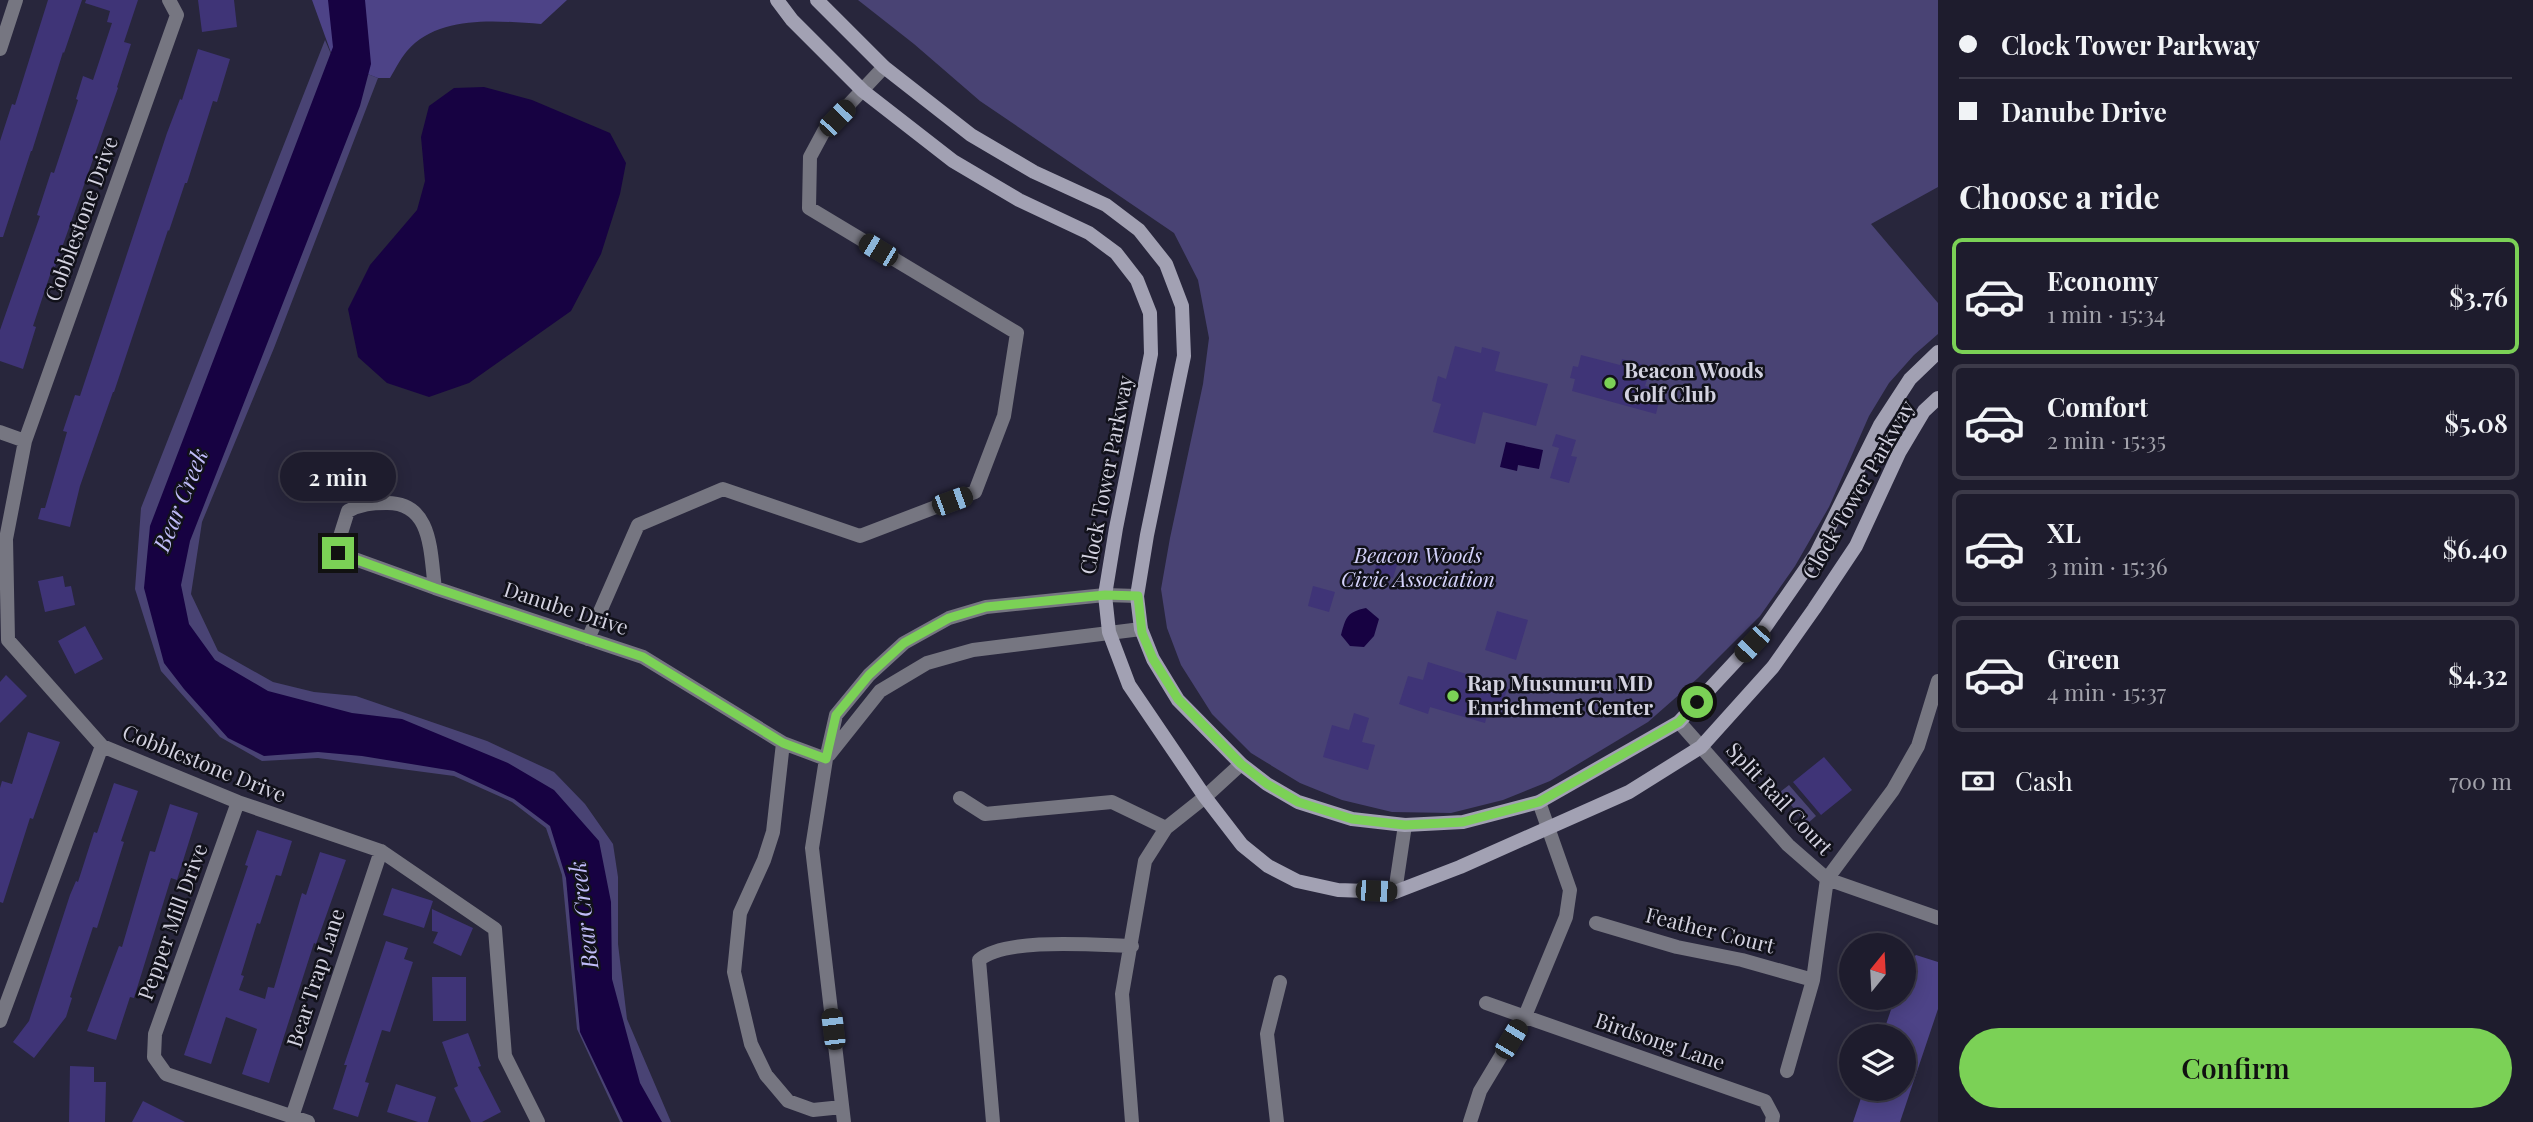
<!DOCTYPE html>
<meta charset="utf-8">
<style>
:root{--surface:#1e1c2d;--page:#262535;--text:#f1f3f6;--muted:#a1a1aa;--line:#3c3a49;--accent:#7bd156}
body{margin:0;font-family:"Playfair Display",serif;background:var(--page);color:var(--text);height:100vh;display:flex;flex-direction:column;font-size:26px;white-space:nowrap}
*{box-sizing:border-box;margin:0}
p{font-size:23px;color:var(--muted)}
.icon{flex:none;width:38px;height:38px;fill:none;stroke:currentColor;stroke-width:2;stroke-linecap:round;stroke-linejoin:round}
.map{position:relative;flex:1;overflow:hidden}
.panel{display:flex;flex-direction:column;background:var(--surface);width:595px}
.panel>*{flex:none}
.hud{display:grid;align-content:center;height:154px;padding:0 21px;background:var(--surface)}
.needle{width:46px;rotate:18deg}
.controls{position:absolute;left:1839px;top:933px;display:grid;gap:14px}
.controls a{display:grid;place-items:center;width:77px;height:77px;border-radius:50%;background:var(--surface);box-shadow:0 4px 18px #0003,0 0 0 2px var(--line);font-size:35px}
.end{position:absolute;width:32px;height:32px;margin:-16px;border:9px solid #7bd156;background:#111;box-shadow:0 0 0 4px #111}
.from{border-radius:50%}
.bubble{position:absolute;height:49px;border-radius:24px;background:var(--surface);box-shadow:0 4px 18px #0003,0 0 0 2px var(--line);font-size:23px;font-weight:600;line-height:49px;text-align:center}
.car{position:absolute;width:21px;height:42px;margin:-21px -10px;border-radius:9px;box-shadow:0 0 5px 2px #0007;background:linear-gradient(#222 24%,#8ab4d8 0 40%,#222 0 76%,#8ab4d8 0 86%,#222 0)}
.hud b{display:flex;align-items:center;gap:24px;height:66px;font-size:26px}
.hud b+b{border-top:2px solid var(--line)}
.hud i{width:18px;height:18px;background:var(--text)}
ul{padding:0;list-style:none}
li{display:flex;align-items:center;gap:21px;height:116px;margin:0 14px 10px;padding:0 7px;border:4px solid var(--line);border-radius:10px}
li div{flex:1}
li b{display:block;font-size:26px}
li em{font-style:normal;font-weight:600}
li.selected{border-color:var(--accent)}
li>.icon{width:63px;height:63px;stroke-width:1.5}
h2{padding:0 21px;font-size:32px;line-height:84px}
.pay{display:flex;align-items:center;gap:18px;height:77px;padding:0 21px;font-size:26px}
.pay p{margin-inline-start:auto}
.cta{display:flex;gap:14px;margin-top:auto;padding:14px 21px}
.cta a{flex:1;height:80px;border-radius:42px;background:var(--accent);color:#111;font-size:28px;font-weight:600;line-height:80px;text-align:center}
main{display:flex;flex:1;min-height:0}
.map>svg:first-child{display:block}
.green{fill:#494374}
.forest{fill:#4d4387}
.water{fill:#170242}
.building{fill:#3f3477}
.lines{fill:none;stroke-linecap:round;stroke-linejoin:round}
.street{stroke:#767681;stroke-width:14}
.secondary{stroke:#a2a1b3;stroke-width:14}
.route{stroke:#7bd156;stroke-width:9}
.poi-dot{fill:#7bd156;stroke:#11111a;stroke-width:2.5}
.labels{text-anchor:middle;stroke-width:5;stroke-linejoin:round;paint-order:stroke}
.street-label{font-size:21px;fill:#d3d2e0;stroke:#11111a}
.poi-label{font-size:21px;font-weight:bold;fill:#d3d2e0;stroke:#11111a;text-anchor:start}
.park-label{font-size:21px;font-style:italic;fill:#d5d3fb;stroke:#11111a}
.water-label{font-size:23px;font-style:italic;fill:#c1bdf9;stroke:#11111a}
</style>
<main>
<div class="map">
<svg width="1938" height="1122" viewBox="0 0 1938 1122">
<rect width="100%" height="100%" fill="#28263c"/>
<path class="green" d="M858 0H1938V187L1871 224 1938 303V334L1914 355 1889 383 1869 416 1829 507 1795 566 1760 616 1698 678 1648 722 1550 781 1503 800 1451 813 1392 812 1342 800 1300 783 1251 753 1212 714 1181 665 1167 628 1161 589 1170 538 1203 384 1209 338 1198 280 1174 233 980 101 914 44Z
M325 40 334 61 378 78 274 348 202 522 191 594 218 651 273 682 314 692 356 696 487 741 554 772 585 804 613 844 618 877V944L627 1019 671 1122H620L577 1029 562 875 546 828 512 802 454 776 318 758 262 761 220 737 161 671 135 589 141 508Z
M1789 785 1816 816 1807 824 1780 792Z"/>
<path class="forest" d="M312 0H567L541 24C498 21 439 14 407 51 400 59 395 70 390 78H378L334 61Z
M1916 955 1938 962V1009L1900 1122H1853L1864 1089 1904 1088V1036H1882L1895 998H1904C1904 980 1902 967 1916 955Z"/>
<path class="water" d="M328 0H365L371 64 360 106 190 541 181 585 189 624 215 660 268 691 352 713 402 719 508 763 554 790 599 841 611 902 612 979 640 1083 662 1122H623L580 1032 566 878 550 826 514 799 454 771 362 756 318 752 264 756 228 738 184 689 164 663 144 588 150 526 333 47Z
M484 87 532 100 610 133 626 163 620 194 601 254 571 311 469 383 429 397 387 383 358 357 348 309 370 265 417 210 425 181 421 137 429 106 454 88Z
M1506 442 1543 450 1539 469 1518 465 1517 471 1500 467Z
M1366 608 1379 619 1374 636 1364 647 1350 646 1341 635C1346 617 1347 612 1366 608Z"/>
<path class="building" d="M48 0H82L64 53 63 52 32 151H31L3 237H0V141L12 104 15 105Z
M86 0H138L124 42 131 44 117 87 118 88 70 225 55 267 53 266 33 326 36 327 23 369 0 361V330L40 216 37 215 51 172 54 173 78 100 76 99 83 76 93 80 112 23 107 22 110 11 85 3Z
M198 0H234L237 27 202 32Z
M198 49 230 59 217 102 213 101 187 183H185L169 231 168 230 114 392H113L80 486 70 527 38 519 41 508H45L67 432 63 431 75 395 80 396 167 133 180 99 182 100Z
M1455 346 1481 353 1482 347 1500 352 1495 371 1548 384 1536 426 1483 412 1475 444 1433 432 1441 404 1432 401 1438 376 1446 379Z
M1581 355 1620 365 1622 359 1651 367 1645 386 1654 388 1652 394 1660 397 1656 414 1572 391 1575 379 1570 378 1573 366 1578 367Z
M1556 434 1576 440 1571 456 1577 457 1569 483 1550 478 1559 448 1552 446Z
M1380 553 1399 559 1393 578 1374 572Z
M63 576 65 587 71 586 75 605 45 612 38 581Z
M1313 586 1335 592 1329 612 1308 606Z
M1497 611 1528 620 1516 660 1485 650Z
M85 626 103 659 75 674 58 641Z
M1428 662 1508 687 1500 710 1489 707 1485 723 1430 707 1428 714 1399 704 1408 676 1423 680Z
M6 675 27 696 0 723V682Z
M1354 713 1369 718 1362 742 1375 745 1368 770 1323 757 1332 725 1349 730Z
M28 732 60 742 33 819 30 818 3 903 0 902V788L2 781 12 784Z
M1824 757 1852 790 1821 815 1793 782Z
M114 783 138 791 121 841 124 842 97 928 93 927 70 997 72 998 66 1017 34 1058 13 1042 29 1021 70 895 76 881 78 882 94 832 97 833Z
M170 804 198 813 177 880 171 878 134 998 130 997 116 1040 87 1031 119 946 122 947 150 851 155 852Z
M257 830 292 841 281 876 276 875 260 924 257 923 241 975 244 976 239 990 265 999 268 987 274 988 302 893 306 895 320 852 346 860 316 944 314 943 269 1083 242 1074 257 1029 226 1017 211 1064 184 1055 248 866 245 865Z
M392 888 433 901 424 928 383 915Z
M432 909 473 928 461 956 433 943 438 932 432 931Z
M386 941 408 948 404 959 413 962 390 1032 382 1030 365 1082 369 1083 358 1117 333 1109 347 1065H344Z
M432 977H466V1021H433Z
M468 1033 481 1066 478 1067 501 1112 482 1122H471L454 1088 458 1086 442 1042Z
M70 1066 94 1067V1082H106L105 1122H69Z
M396 1084 436 1097 428 1122H418L387 1112Z
M143 1101 185 1122H132Z"/>
<g class="lines">
<path class="street" d="M169 0 177 15 25 441 6 539 8 640 102 746 238 802 381 851 495 929 505 1056 538 1122
M0 49 16 0
M0 432 25 441
M435 588C430 553 433 502 386 503 372 503 361 504 348 511L336 549 338 553 435 588 643 657 783 743 826 759
M588 639 638 525 723 489 860 536 975 492 1004 416 1017 333 809 208 810 157 824 131 884 67
M1679 722 1788 845 1827 879 1938 918
M783 743 773 832 764 860 740 913 734 972 751 1044 766 1075 788 1101 813 1110 842 1107
M829 755 880 691 927 663 973 650 1141 629
M960 798 985 814 1112 802 1166 828
M238 802 155 1034 154 1057 166 1074 308 1122
M1395 892 1405 825
M1596 923 1677 947 1742 960 1813 980
M1486 1003 1765 1101 1773 1116 1772 1122
M0 1021 102 746
M1787 1071 1813 980 1827 879 1893 790 1918 746 1938 681
M292 1117 381 851
M844 1122 812 848 826 759 836 715 869 675 904 643 949 618 986 607 1105 595 1137 596
M993 1122 979 960C1006 937 1095 945 1132 946
M1132 1122 1122 994 1145 861 1166 828 1205 797 1241 764
M1277 1122 1267 1034 1280 982
M1470 1122 1480 1091 1525 1016 1566 917 1570 890 1539 802"/>
<path class="secondary" d="M777 0 792 20 863 91 953 161 1019 200 1089 233 1116 253 1137 280 1150 313 1151 354 1116 528 1105 595 1109 632 1129 685 1205 797 1242 845 1268 866 1297 881 1338 890 1395 892 1460 867 1629 792 1701 747 1773 667 1814 609 1856 546 1899 453 1924 411 1938 398
M817 0 884 67 971 135 1034 172 1106 205 1139 230 1166 264 1182 306 1184 356 1147 535 1137 596 1141 629 1153 659 1178 700 1241 764 1267 784 1298 802 1352 819 1405 825 1463 822 1539 802 1679 722 1759 636 1816 554 1880 425 1910 379 1938 352"/>
</g>
<g class="lines">
<path class="route" d="M338 553 435 588 643 657 783 743 826 759 836 715 869 675 904 643 949 618 986 607 1105 595 1138 596 1142 633 1153 659 1178 699 1241 764 1267 784 1298 802 1352 819 1405 825 1463 822 1539 802 1679 722 1697 702"/>
</g>
<g class="poi-dot">
<circle cx="1610" cy="383" r="7"/>
<circle cx="1453" cy="696" r="7"/>
</g>
<g class="labels">
<g class="street-label">
<text transform="translate(82 219) rotate(-70)" y="7">Cobblestone Drive</text>
<text transform="translate(1107 475) rotate(-79)" y="7">Clock Tower Parkway</text>
<text transform="translate(1859 490) rotate(-60)" y="7">Clock Tower Parkway</text>
<text transform="translate(566 609) rotate(18)" y="7">Danube Drive</text>
<text transform="translate(204 764) rotate(22)" y="7">Cobblestone Drive</text>
<text transform="translate(1779 799) rotate(47)" y="7">Split Rail Court</text>
<text transform="translate(173 922) rotate(-70)" y="7">Pepper Mill Drive</text>
<text transform="translate(1710 931) rotate(14)" y="7">Feather Court</text>
<text transform="translate(316 978) rotate(-72)" y="7">Bear Trap Lane</text>
<text transform="translate(1660 1042) rotate(19)" y="7">Birdsong Lane</text>
</g>
<g class="poi-label">
<text x="1624" y="378">Beacon Woods<tspan x="1624" dy="24">Golf Club</tspan></text>
<text x="1467" y="691">Rap Musunuru MD<tspan x="1467" dy="24">Enrichment Center</tspan></text>
</g>
<g class="park-label">
<text x="1418" y="563">Beacon Woods<tspan x="1418" dy="24">Civic Association</tspan></text>
</g>
<g class="water-label">
<text transform="translate(181 500) rotate(-68)" y="8">Bear Creek</text>
<text transform="translate(584 915) rotate(-97)" y="8">Bear Creek</text>
</g>
</g>
</svg>
<div class="controls">
<a><svg class="needle" viewBox="-14 -14 28 28"><path d="M0-13l5 13h-10z" fill="#e53935"/><path d="M0 13l5-13h-10z" fill="#a1a1aa"/></svg></a>
<a><svg class="icon" aria-label="layers" viewBox="0 0 24 24"><path d="M12 4l9 5-9 5-9-5zM3 14l9 5 9-5"/></svg></a>
</div>
<i class="end from" style="left:1697px;top:702px"></i>
<i class="end" style="left:338px;top:553px"></i>
<div class="bubble" style="left:280px;top:452px;width:116px">2 min</div>
<i class="car" style="left:837px;top:118px;rotate:44deg"></i>
<i class="car" style="left:878px;top:250px;rotate:301deg"></i>
<i class="car" style="left:952px;top:501px;rotate:70deg"></i>
<i class="car" style="left:1752px;top:644px;rotate:223deg"></i>
<i class="car" style="left:1376px;top:891px;rotate:92deg"></i>
<i class="car" style="left:833px;top:1029px;rotate:353deg"></i>
<i class="car" style="left:1511px;top:1039px;rotate:31deg"></i>
</div>
<section class="panel">
<div class="hud">
<b><i class="from"></i>Clock Tower Parkway</b>
<b><i></i>Danube Drive</b>
</div>
<h2>Choose a ride</h2>
<ul>
<li class="selected"><svg class="icon" aria-label="car" viewBox="0 0 24 24"><path d="M5 17H2v-5l4-1 3-4h7l3 4 3 1v5h-3M9 17h6M6 11h13"/><circle cx="7" cy="17" r="2"/><circle cx="17" cy="17" r="2"/></svg><div><b>Economy</b><p>1 min · 15:34</p></div><em>$3.76</em></li>
<li><svg class="icon" aria-label="car" viewBox="0 0 24 24"><path d="M5 17H2v-5l4-1 3-4h7l3 4 3 1v5h-3M9 17h6M6 11h13"/><circle cx="7" cy="17" r="2"/><circle cx="17" cy="17" r="2"/></svg><div><b>Comfort</b><p>2 min · 15:35</p></div><em>$5.08</em></li>
<li><svg class="icon" aria-label="car" viewBox="0 0 24 24"><path d="M5 17H2v-5l4-1 3-4h7l3 4 3 1v5h-3M9 17h6M6 11h13"/><circle cx="7" cy="17" r="2"/><circle cx="17" cy="17" r="2"/></svg><div><b>XL</b><p>3 min · 15:36</p></div><em>$6.40</em></li>
<li><svg class="icon" aria-label="car" viewBox="0 0 24 24"><path d="M5 17H2v-5l4-1 3-4h7l3 4 3 1v5h-3M9 17h6M6 11h13"/><circle cx="7" cy="17" r="2"/><circle cx="17" cy="17" r="2"/></svg><div><b>Green</b><p>4 min · 15:37</p></div><em>$4.32</em></li>
</ul>
<div class="pay"><svg class="icon" aria-label="cash" viewBox="0 0 24 24"><path d="M3 7h18v10H3z"/><circle cx="12" cy="12" r="2"/></svg>Cash<p>700 m</p></div>
<div class="cta"><a>Confirm</a></div>
</section>
</main>
